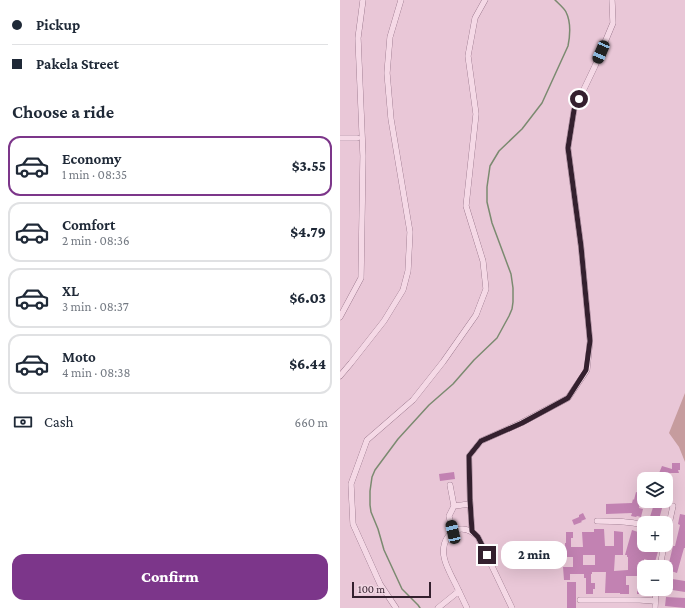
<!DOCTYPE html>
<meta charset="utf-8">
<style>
:root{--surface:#fff;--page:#f2f2f3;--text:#1f2937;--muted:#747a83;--line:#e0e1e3;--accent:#7c368a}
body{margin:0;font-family:"Crimson Pro",serif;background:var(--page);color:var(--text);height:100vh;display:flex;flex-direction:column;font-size:15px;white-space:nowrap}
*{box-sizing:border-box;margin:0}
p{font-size:13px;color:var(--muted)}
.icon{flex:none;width:22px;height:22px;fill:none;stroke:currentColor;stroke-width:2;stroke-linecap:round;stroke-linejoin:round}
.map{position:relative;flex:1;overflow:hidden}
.drawer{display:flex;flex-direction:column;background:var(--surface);width:340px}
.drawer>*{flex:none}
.guide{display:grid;align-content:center;height:88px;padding:0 12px;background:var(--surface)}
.buttons{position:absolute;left:297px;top:472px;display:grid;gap:8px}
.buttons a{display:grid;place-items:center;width:36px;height:36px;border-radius:8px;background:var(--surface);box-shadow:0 4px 16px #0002;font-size:20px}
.scale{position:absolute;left:12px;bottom:10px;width:79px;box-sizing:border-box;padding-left:4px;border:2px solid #34202e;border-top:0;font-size:11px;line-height:14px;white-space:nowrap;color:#34202e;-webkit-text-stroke:3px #f1d6e2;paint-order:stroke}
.end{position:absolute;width:18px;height:18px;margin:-9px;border:5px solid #34202e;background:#fff;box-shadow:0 0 0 2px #fff}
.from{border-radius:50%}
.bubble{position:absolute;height:28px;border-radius:12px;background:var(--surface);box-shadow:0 4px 16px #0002;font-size:13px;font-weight:800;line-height:28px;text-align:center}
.car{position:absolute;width:12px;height:24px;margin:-12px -6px;border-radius:5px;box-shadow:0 0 3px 1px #0007;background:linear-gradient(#222 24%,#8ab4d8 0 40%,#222 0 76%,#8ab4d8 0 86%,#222 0)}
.guide b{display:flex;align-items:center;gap:14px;height:38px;font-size:15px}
.guide b+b{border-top:1px solid var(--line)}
.guide i{width:10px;height:10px;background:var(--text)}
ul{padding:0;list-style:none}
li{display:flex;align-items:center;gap:12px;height:60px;margin:0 8px 6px;padding:0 4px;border:2px solid var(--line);border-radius:12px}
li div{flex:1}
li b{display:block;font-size:15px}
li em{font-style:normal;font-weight:800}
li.on{border-color:var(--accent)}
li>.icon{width:36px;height:36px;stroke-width:1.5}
h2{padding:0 12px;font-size:18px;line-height:48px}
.pay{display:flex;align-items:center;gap:10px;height:44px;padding:0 12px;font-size:15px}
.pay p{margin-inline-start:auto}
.cta{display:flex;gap:8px;margin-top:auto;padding:8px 12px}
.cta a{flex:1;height:46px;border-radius:12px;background:var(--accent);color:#fff;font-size:16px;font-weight:800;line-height:46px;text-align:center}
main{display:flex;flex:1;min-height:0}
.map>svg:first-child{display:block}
.green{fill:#c69c9e}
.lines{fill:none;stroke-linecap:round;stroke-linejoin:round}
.stream{stroke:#7b8a70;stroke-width:1.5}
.building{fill:#c282b2;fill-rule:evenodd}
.minor-casing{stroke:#825f75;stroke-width:6}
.minor{stroke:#f5d9e6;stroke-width:5.5}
.route{stroke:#34202e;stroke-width:5}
</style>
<main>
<section class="drawer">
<div class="guide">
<b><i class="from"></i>Pickup</b>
<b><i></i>Pakela Street</b>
</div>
<h2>Choose a ride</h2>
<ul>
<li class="on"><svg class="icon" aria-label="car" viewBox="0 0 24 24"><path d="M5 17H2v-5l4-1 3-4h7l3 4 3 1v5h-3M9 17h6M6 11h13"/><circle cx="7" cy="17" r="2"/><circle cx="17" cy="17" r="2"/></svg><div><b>Economy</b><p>1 min · 08:35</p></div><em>$3.55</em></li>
<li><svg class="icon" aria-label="car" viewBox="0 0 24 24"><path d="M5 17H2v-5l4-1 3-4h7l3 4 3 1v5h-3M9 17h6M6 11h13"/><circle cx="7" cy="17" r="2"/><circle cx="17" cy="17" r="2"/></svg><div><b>Comfort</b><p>2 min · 08:36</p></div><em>$4.79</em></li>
<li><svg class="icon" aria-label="car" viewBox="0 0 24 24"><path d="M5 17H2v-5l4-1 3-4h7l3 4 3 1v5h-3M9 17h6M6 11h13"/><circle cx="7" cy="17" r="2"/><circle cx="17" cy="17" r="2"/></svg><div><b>XL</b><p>3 min · 08:37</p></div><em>$6.03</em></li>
<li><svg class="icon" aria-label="car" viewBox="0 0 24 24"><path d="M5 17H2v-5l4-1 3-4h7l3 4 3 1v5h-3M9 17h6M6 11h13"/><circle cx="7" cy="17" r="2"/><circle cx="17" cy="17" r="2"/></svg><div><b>Moto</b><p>4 min · 08:38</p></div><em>$6.44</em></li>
</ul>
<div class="pay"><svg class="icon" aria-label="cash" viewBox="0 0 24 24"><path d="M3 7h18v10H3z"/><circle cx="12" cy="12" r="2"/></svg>Cash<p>660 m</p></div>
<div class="cta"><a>Confirm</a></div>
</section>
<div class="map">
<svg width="345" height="608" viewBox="0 0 345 608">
<rect width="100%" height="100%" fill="#e9c7d7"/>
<path class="green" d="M345 393V462L339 447 329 433Z"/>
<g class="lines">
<path class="stream" d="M80 608 78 605 62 589 44 550 38 529 31 512 30 505V491L32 477 35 470 58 439 89 405 113 384 134 360 157 338 169 316 172 309 173 302V288L171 274 152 223 147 202V187L150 166 159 151 182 129 202 103 228 46C230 36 231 22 226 12 224 8 219 4 215 0"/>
</g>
<path class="building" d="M332 463H340V470H338L339 473H328L325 479H321L317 478 322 466 332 469Z
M114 472 115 479 100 481 99 474Z
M296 492 302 494 299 508 303 509 301 517 297 516 296 517 291 516 292 513 266 514V504L292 503 293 499 294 500Z
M315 501H324L318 523 309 520Z
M243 513 246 519 241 521 242 522 234 525 232 520 239 517V515Z
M340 514 345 515V548H344L337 573 331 571 332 568 328 567 333 546H335L340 525 338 524Z
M254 529H264L265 546H274V531L283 532V555H275L274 571 288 570V557H287V555H285L292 530 301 533 298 545H318L317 548H319L315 562 304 559V589H308V594H297V576H286V585H289V594H280V593H265L266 572H252V574H251V583H255V589H253V594H246V578H244V574H230V580H224L223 567H233V557H223V547H225V543H226V532H233V538H231V547H243L242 532H254ZM243 555H255V565H243Z
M326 578 345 581V592L326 589Z
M227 582H236V608H227Z
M326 597 345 598V608L325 606Z"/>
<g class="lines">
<g class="minor-casing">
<path id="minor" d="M0 138H17
M0 317 21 278 23 156 18 38 23 0
M0 376 11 363 44 321 63 290 68 271 70 232 51 119 47 73 50 37 61 0
M110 485 114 506
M257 521C273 521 288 521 304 525
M132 531 130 500 129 456 141 441 181 423 228 398 247 370 250 341 241 246 228 148 234 110 255 66 273 23 272 0
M113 532 109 516 114 506 130 504
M326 538 333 506
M320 567 324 545
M240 600H300L315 601
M56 608 40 584 13 524 11 484 27 440 73 400 103 362 136 315 146 289 143 261 126 206 136 114 128 56 135 18 145 0
M98 608 119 591
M127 608C123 600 119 591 115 583 108 569 98 553 107 538 109 535 112 532 116 530 125 527 132 531 138 537L172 608
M315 608 316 589"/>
</g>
<use href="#minor" class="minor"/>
</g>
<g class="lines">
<path class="route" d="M147 555 138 537 132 531 130 500 129 456 141 441 182 423 228 398 246 370 250 341 241 246 228 148 234 110 239 99"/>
</g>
</svg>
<div class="buttons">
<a><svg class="icon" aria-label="layers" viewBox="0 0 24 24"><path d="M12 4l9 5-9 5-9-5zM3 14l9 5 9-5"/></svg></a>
<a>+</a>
<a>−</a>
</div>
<div class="scale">100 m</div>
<i class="end from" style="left:239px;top:99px"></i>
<i class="end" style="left:147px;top:555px"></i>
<div class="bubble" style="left:161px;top:541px;width:66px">2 min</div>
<i class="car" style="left:261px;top:52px;rotate:203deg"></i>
<i class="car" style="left:113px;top:532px;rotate:347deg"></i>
</div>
</main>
